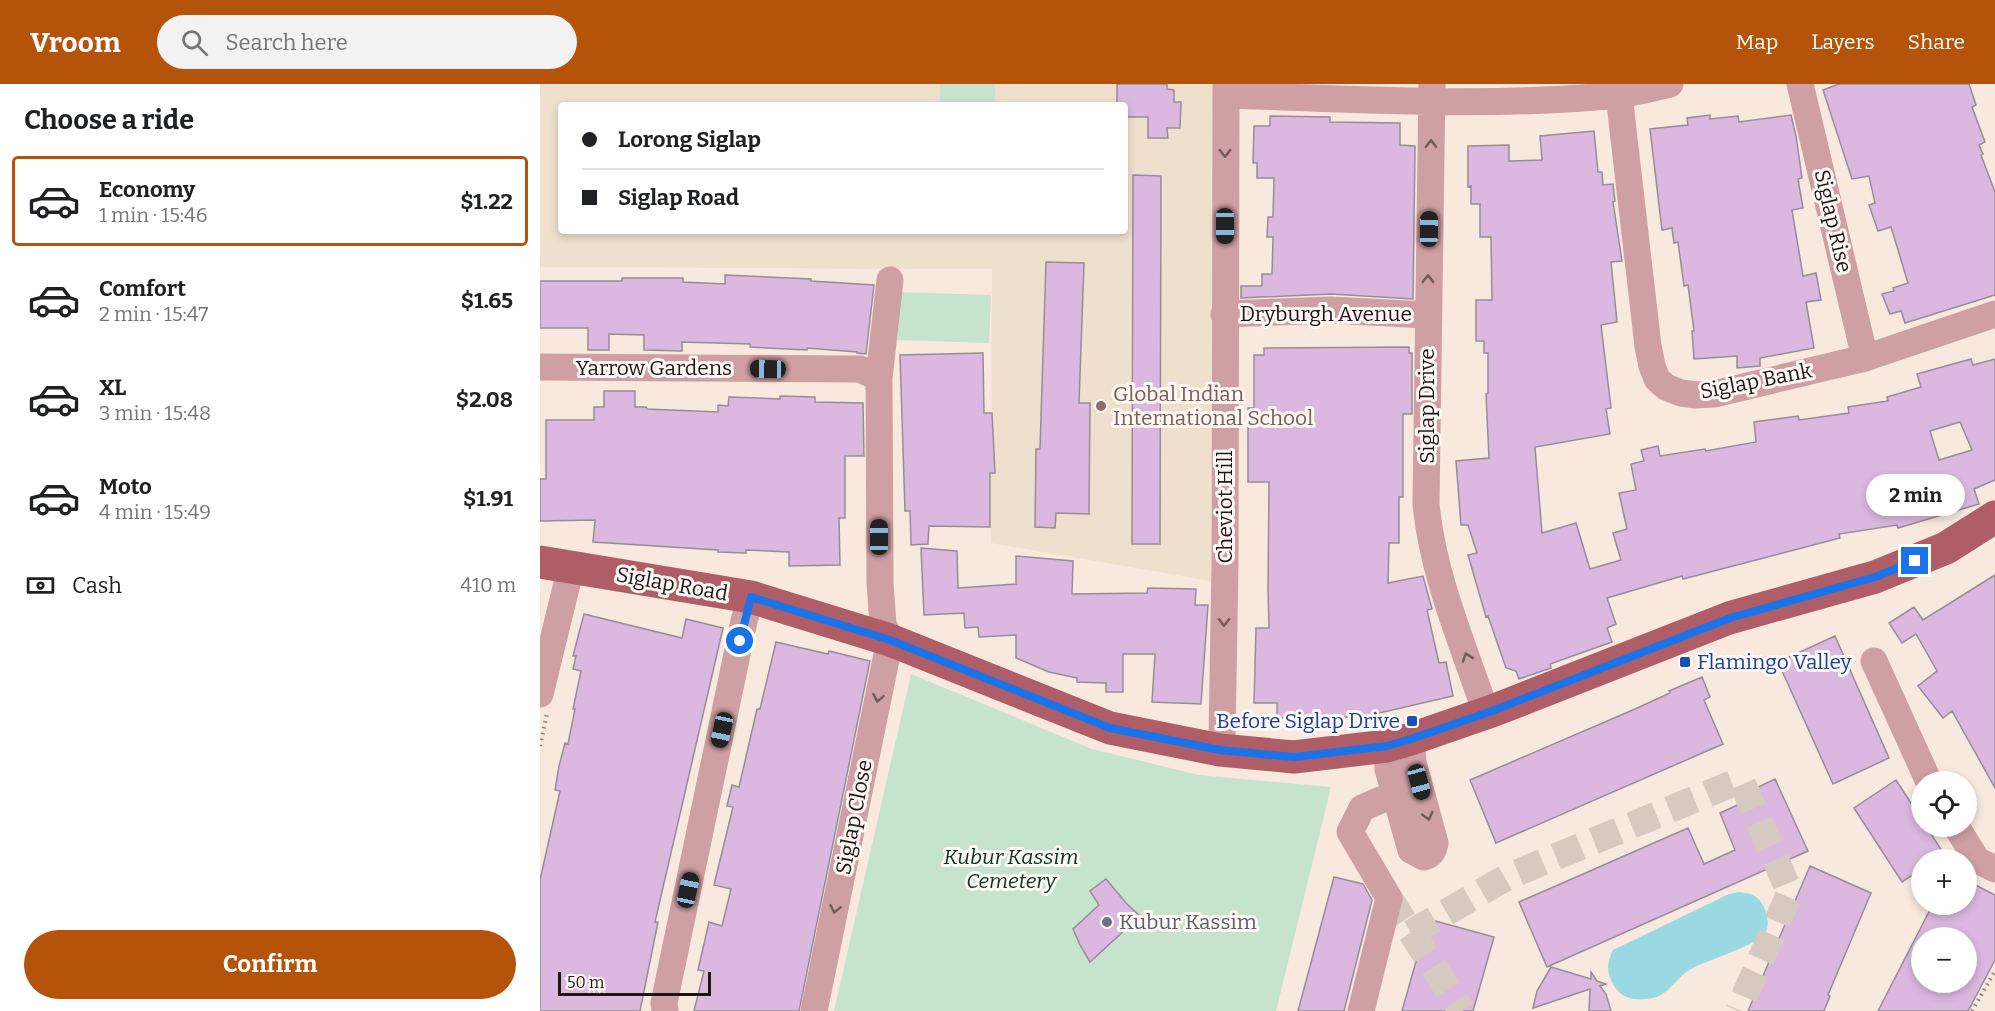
<!DOCTYPE html>
<meta charset="utf-8">
<style>
:root{--surface:#fff;--page:#f2f2f2;--text:#202124;--muted:#757577;--line:#e0e0e0;--accent:#b45309}
body{margin:0;font-family:Bitter,serif;background:var(--page);color:var(--text);height:100vh;display:flex;flex-direction:column;font-size:22px;white-space:nowrap}
*{box-sizing:border-box;margin:0}
p{font-size:20px;color:var(--muted)}
.icon{flex:none;width:33px;height:33px;fill:none;stroke:currentColor;stroke-width:2;stroke-linecap:round;stroke-linejoin:round}
.map{position:relative;flex:1;overflow:hidden}
.sheet{display:flex;flex-direction:column;background:var(--surface);width:540px}
.sheet>*{flex:none}
.top-card{position:absolute;left:18px;top:18px;width:570px;height:132px;border-radius:6px;box-shadow:0 3px 9px #0003;display:grid;align-content:center;height:132px;padding:0 24px;background:var(--surface)}
.tools{position:absolute;left:1371px;top:687px;display:grid;gap:12px}
.tools a{display:grid;place-items:center;width:66px;height:66px;border-radius:50%;background:var(--surface);box-shadow:0 3px 9px #0003;font-size:30px}
.scale{position:absolute;left:18px;bottom:15px;width:153px;box-sizing:border-box;padding-left:6px;border:3px solid #1c1613;border-top:0;font-size:16px;line-height:21px;white-space:nowrap;color:#1c1613;-webkit-text-stroke:4px #fef7f3;paint-order:stroke}
.end{position:absolute;width:27px;height:27px;margin:-14px;border:8px solid #1a73e8;background:#fff;box-shadow:0 0 0 3px #fff}
.from{border-radius:50%}
.bubble{position:absolute;height:42px;border-radius:21px;background:var(--surface);box-shadow:0 3px 9px #0003;font-size:20px;font-weight:700;line-height:42px;text-align:center}
.car{position:absolute;width:18px;height:36px;margin:-18px -9px;border-radius:8px;box-shadow:0 0 4px 2px #0007;background:linear-gradient(#222 24%,#8ab4d8 0 40%,#222 0 76%,#8ab4d8 0 86%,#222 0)}
.top-card b{display:flex;align-items:center;gap:21px;height:57px;font-size:22px}
.top-card b+b{border-top:2px solid var(--line)}
.top-card i{width:15px;height:15px;background:var(--text)}
ul{padding:0;list-style:none}
li{display:flex;align-items:center;gap:18px;height:90px;margin:0 12px 9px;padding:0 12px;border:3px solid transparent;border-radius:6px}
li div{flex:1}
li b{display:block;font-size:22px}
li em{font-style:normal;font-weight:700}
li.selected{border-color:var(--accent)}
li>.icon{width:54px;height:54px;stroke-width:1.5}
h2{padding:0 24px;font-size:27px;line-height:72px}
.pay{display:flex;align-items:center;gap:15px;height:66px;padding:0 24px;font-size:22px}
.pay p{margin-inline-start:auto}
.action{display:flex;gap:12px;margin-top:auto;padding:12px 24px}
.action a{flex:1;height:69px;border-radius:36px;background:var(--accent);color:#fff;font-size:24px;font-weight:700;line-height:69px;text-align:center}
header{display:flex;align-items:center;gap:36px;box-sizing:border-box;height:84px;padding:0 30px;background:var(--accent);color:#fff}
header strong{font-size:28px}
nav{display:flex;gap:33px;margin-inline-start:auto;font-size:21px}
.search{width:420px;height:54px;background:var(--page);display:flex;align-items:center;gap:15px;box-sizing:border-box;padding:0 21px;border-radius:33px;color:var(--muted);font-size:22px}
main{display:flex;flex:1;min-height:0}
.map>svg:first-child{display:block}
.education{fill:#efdfcd;fill-rule:evenodd}
.green{fill:#c6e3ce}
.water{fill:#99d9e1}
.building{fill:#dab8df;stroke:#978c99;stroke-width:1.5;fill-rule:evenodd}
.lines{fill:none;stroke-linecap:round;stroke-linejoin:round}
.minor-tunnel{stroke:#d7c8c0;stroke-width:27;stroke-dasharray:27 14;stroke-linecap:butt}
.path{stroke:#8b8079;stroke-width:4;stroke-dasharray:1.5 4.5;stroke-linecap:butt}
.minor{stroke:#ce9fa3;stroke-width:27}
.major{stroke:#af5d66;stroke-width:33}
.oneway{stroke:#755a5b}
.route{stroke:#1a73e8;stroke-width:8}
.education-dot{fill:#8d6e63;stroke:#fef7f3;stroke-width:2}
.transit-dot{fill:#1a4fb4;stroke:#fef7f3;stroke-width:2}
.worship-dot{fill:#6b7280;stroke:#fef7f3;stroke-width:2}
.labels{text-anchor:middle;stroke-width:6;stroke-linejoin:round;paint-order:stroke}
.street-label{font-size:21px;fill:#1c1613;stroke:#fef7f3}
.education-label{font-size:21px;fill:#785e54;stroke:#fef7f3;text-anchor:start}
.transit-label{font-size:21px;fill:#164399;stroke:#fef7f3;text-anchor:start}
.park-label{font-size:21px;font-style:italic;fill:#00391b;stroke:#fef7f3}
.worship-label{font-size:21px;fill:#5b616d;stroke:#fef7f3;text-anchor:start}
</style>
<header>
<strong>Vroom</strong>
<div class="search"><svg class="icon" aria-label="search" viewBox="0 0 24 24"><circle cx="10" cy="10" r="6"/><path d="M15 15l6 6"/></svg>Search here</div>
<nav><a>Map</a><a>Layers</a><a>Share</a></nav>
</header>
<main>
<section class="sheet">
<h2>Choose a ride</h2>
<ul>
<li class="selected"><svg class="icon" aria-label="car" viewBox="0 0 24 24"><path d="M5 17H2v-5l4-1 3-4h7l3 4 3 1v5h-3M9 17h6M6 11h13"/><circle cx="7" cy="17" r="2"/><circle cx="17" cy="17" r="2"/></svg><div><b>Economy</b><p>1 min · 15:46</p></div><em>$1.22</em></li>
<li><svg class="icon" aria-label="car" viewBox="0 0 24 24"><path d="M5 17H2v-5l4-1 3-4h7l3 4 3 1v5h-3M9 17h6M6 11h13"/><circle cx="7" cy="17" r="2"/><circle cx="17" cy="17" r="2"/></svg><div><b>Comfort</b><p>2 min · 15:47</p></div><em>$1.65</em></li>
<li><svg class="icon" aria-label="car" viewBox="0 0 24 24"><path d="M5 17H2v-5l4-1 3-4h7l3 4 3 1v5h-3M9 17h6M6 11h13"/><circle cx="7" cy="17" r="2"/><circle cx="17" cy="17" r="2"/></svg><div><b>XL</b><p>3 min · 15:48</p></div><em>$2.08</em></li>
<li><svg class="icon" aria-label="car" viewBox="0 0 24 24"><path d="M5 17H2v-5l4-1 3-4h7l3 4 3 1v5h-3M9 17h6M6 11h13"/><circle cx="7" cy="17" r="2"/><circle cx="17" cy="17" r="2"/></svg><div><b>Moto</b><p>4 min · 15:49</p></div><em>$1.91</em></li>
</ul>
<div class="pay"><svg class="icon" aria-label="cash" viewBox="0 0 24 24"><path d="M3 7h18v10H3z"/><circle cx="12" cy="12" r="2"/></svg>Cash<p>410 m</p></div>
<div class="action"><a>Confirm</a></div>
</section>
<div class="map">
<svg width="1455" height="927" viewBox="0 0 1455 927">
<rect width="100%" height="100%" fill="#f8e8de"/>
<path class="education" d="M0 0H672L671 497 451 459 452 185 0 183ZM21 21H585V147H21Z"/>
<path class="green" d="M400 0H455V21H400Z
M359 208 451 211 449 259 357 256Z
M371 590 552 665 659 691 791 703 736 927H294Z"/>
<path class="water" d="M1199 808C1205 809 1211 809 1216 813 1226 820 1232 841 1224 851 1216 860 1170 876 1157 882 1129 894 1133 918 1095 915 1085 914 1078 909 1073 900 1066 888 1067 878 1073 866L1189 810Z"/>
<path class="building" d="M577 0H627V5L634 6V18H641L640 44H627L628 54H608V33H585V21H577Z
M1299 0H1429L1436 21 1432 23 1445 58 1439 61 1443 70 1441 71 1455 108V211L1365 239 1361 227 1350 230 1342 210 1354 207 1353 204 1368 199 1351 143 1338 147 1329 121 1335 119 1329 92 1312 95 1283 6Z
M1170 31V35L1198 32 1199 38 1251 31 1256 52 1262 94 1258 95 1263 124 1252 126 1263 192 1276 189 1281 216 1266 218 1274 264 1220 274V282L1197 284V272L1154 275 1152 247H1154L1148 201 1144 202 1138 158 1134 159 1132 144 1122 146 1110 45 1148 41 1147 34Z
M730 32 790 33V38L860 39V61L875 62 873 215 791 210 701 214V202H722V190H732L733 153H727L728 133H733L734 94H717V79H713L714 42H730Z
M1054 47 1058 88H1062L1063 101 1073 100 1075 117 1073 118 1082 177 1071 178 1077 238 1061 241 1071 324 1066 325 1070 350 995 363 1002 449 1036 439 1050 485 1081 476 1073 449 1087 445 1079 409 1096 406 1091 380 1104 377 1101 366 1118 362 1120 372 1165 365 1166 367 1216 358 1214 338 1258 332 1259 336 1309 329 1308 323 1348 317 1347 313 1381 303 1377 290 1431 275 1433 281 1455 275V396L1434 405 1439 420 1358 444 1357 441 1299 450 1300 454 1143 495 1142 492 1067 514 1076 540 1067 544 1072 558 1010 580 1011 584 979 595 976 587 966 584 948 532 946 533 928 471 937 469 928 441H921L916 377 949 374 946 310 948 309V269H944V257H936V216H952L951 153H940V120H931V102L928 103V62L969 61V77L1002 76 1000 52ZM1420 338 1432 366 1399 376 1390 347Z
M593 91 621 92 620 460H592Z
M506 178 544 179 539 319H550L549 430 516 429 515 444 495 443 496 365H500Z
M185 191 271 195V197L334 201 326 270 317 269V268L267 264V266L210 263V260L142 258V267L104 266V251L69 250V266H48V244H0V197H82V194H143V198L185 200Z
M869 263V269H872V330H863V413H859V459H849L848 499 883 492 892 525 887 526 899 579 906 578 913 612 822 633 737 634V619H714L716 544H729L728 504 729 398H708V324H714V271H724V264Z
M443 269 444 329H452L455 389H450V443L389 442 388 460 371 461 370 427H365L360 271Z
M64 307H95V323H106L107 325 178 328V321L188 322 189 313 240 315V312L275 313V318L323 319 324 372H305V434H299L300 481 249 482V468L206 466V469L178 468V466L53 458 55 436 0 437V395H6V336H54V323H64Z
M381 464 417 467 418 504 476 500V472L533 477 532 510 607 509 608 504 656 505 655 521H668L661 620 612 618 615 570H583V608H566V599L537 598V594L509 588 476 574V551L439 553 438 543 425 544 424 529 384 531Z
M1455 491V704L1412 627 1403 634 1378 602 1397 587 1376 550 1362 559 1349 539 1374 523 1383 536Z
M44 530 142 554 146 535 183 544 115 838H118L100 927H0V796L20 707 15 706 19 682 25 659 28 660 35 625H33L41 587 33 585 36 572H33Z
M1295 552 1349 674 1293 700 1238 578Z
M236 558 288 570 289 567 330 577 259 927H154L164 887 158 886 169 838 182 842 191 805 174 801 193 723 187 722 192 701 199 703 217 625H220Z
M1162 593 1170 613 1164 616 1183 660 956 759 930 696 1095 625 1130 609 1129 607Z
M1235 695 1268 767 1007 883 979 818 1148 744 1164 780 1195 766 1180 729 1215 713 1212 706Z
M1356 696 1382 736V742H1386L1404 770 1395 776H1382V785L1362 798 1314 724Z
M1270 782 1331 809 1288 911 1290 912 1284 927H1208Z
M794 793 823 800 832 816 804 927H758Z
M566 795 586 819 600 832 550 878 540 861 533 845 559 821 550 807Z
M1426 796 1455 811V876L1428 927H1338L1393 820H1426ZM1382 854H1426V898H1382Z
M888 835 954 853 933 927H862Z
M1011 883 1051 895V888L1057 897 1066 900 1060 902 1066 910 1071 927H1049L1050 905 993 924 997 907Z"/>
<g class="lines">
<path class="minor-tunnel" d="M849 814 922 927
M871 849 967 793 1201 696 1250 809 1198 927"/>
<path class="path" d="M0 662 7 630
M1432 927 1455 887"/>
<path class="minor" d="M892 0 886 420C893 493 923 560 946 629L952 627
M1260 0 1325 274
M686 11C816 15 947 24 1077 11 1095 9 1113 4 1130 0
M1079 11 1108 262 1112 282 1117 295 1126 303 1141 309 1156 311 1174 310 1325 274 1455 230
M684 230 791 226 887 231
M0 283 320 285 339 294
M1334 577 1389 698
M0 610 31 483
M847 662 848 685 871 766 884 773C891 771 894 766 895 759L873 678 871 655
M680 666 682 653 685 480 686 0
M1416 742 1437 776 1455 785
M125 927 124 919 204 537 211 513
M274 927 350 556 343 540 340 499 339 294 350 196
M821 927 849 814 810 748 822 724 855 710"/>
<path class="major" d="M0 478 211 513 350 556 570 644 680 666 754 673 847 662 871 655 952 627 1189 534 1335 493 1406 464 1455 433"/>
</g>
<defs><path id="oneway-chevron" d="M-2-3.5L2.5 0L-2 3.5" fill="none" stroke-width="1.6" stroke-linecap="round" stroke-linejoin="round" transform="scale(1.5)"/></defs>
<g class="oneway">
<use href="#oneway-chevron" transform="translate(891 60) rotate(-89)"/>
<use href="#oneway-chevron" transform="translate(685 69) rotate(90)"/>
<use href="#oneway-chevron" transform="translate(888 195) rotate(-89)"/>
<use href="#oneway-chevron" transform="translate(684 538) rotate(91)"/>
<use href="#oneway-chevron" transform="translate(927 573) rotate(-109)"/>
<use href="#oneway-chevron" transform="translate(338 614) rotate(101)"/>
<use href="#oneway-chevron" transform="translate(888 732) rotate(75)"/>
<use href="#oneway-chevron" transform="translate(295 825) rotate(101)"/>
</g>
<g class="lines">
<path class="route" d="M200 557 211 513 350 556 570 644 680 666 754 673 847 662 871 655 952 627 1190 534 1335 493 1375 477"/>
</g>
<circle class="education-dot" cx="561" cy="322" r="6"/>
<g class="transit-dot">
<rect x="1139" y="572" width="12" height="12" rx="3"/>
<rect x="866" y="631" width="12" height="12" rx="3"/>
</g>
<circle class="worship-dot" cx="567" cy="838" r="6"/>
<g class="labels">
<g class="street-label">
<text transform="translate(1293 137) rotate(77)" y="7">Siglap Rise</text>
<text x="786" y="237">Dryburgh Avenue</text>
<text x="114" y="291">Yarrow Gardens</text>
<text transform="translate(1216 297) rotate(-11)" y="7">Siglap Bank</text>
<text transform="translate(887 322) rotate(-90)" y="7">Siglap Drive</text>
<text transform="translate(685 423) rotate(-90)" y="7">Cheviot Hill</text>
<text transform="translate(132 500) rotate(10)" y="7">Siglap Road</text>
<text transform="translate(314 733) rotate(-79)" y="7">Siglap Close</text>
</g>
<g class="education-label">
<text x="573" y="317">Global Indian<tspan x="573" dy="24">International School</tspan></text>
</g>
<g class="transit-label">
<text x="1157" y="585">Flamingo Valley</text>
<text x="860" y="644" text-anchor="end">Before Siglap Drive</text>
</g>
<g class="park-label">
<text x="471" y="780">Kubur Kassim<tspan x="471" dy="24">Cemetery</tspan></text>
</g>
<g class="worship-label">
<text x="579" y="845">Kubur Kassim</text>
</g>
</g>
</svg>
<div class="tools">
<a><svg class="icon" aria-label="locate" viewBox="0 0 24 24"><circle cx="12" cy="12" r="6"/><path d="M12 2v4M12 18v4M2 12h4M18 12h4"/></svg></a>
<a>+</a>
<a>−</a>
</div>
<div class="scale">50 m</div>
<i class="end from" style="left:200px;top:557px"></i>
<i class="end" style="left:1375px;top:477px"></i>
<div class="bubble" style="left:1326px;top:390px;width:99px">2 min</div>
<i class="car" style="left:685px;top:142px;rotate:180deg"></i>
<i class="car" style="left:889px;top:145px;rotate:1deg"></i>
<i class="car" style="left:228px;top:285px;rotate:271deg"></i>
<i class="car" style="left:339px;top:453px;rotate:0deg"></i>
<i class="car" style="left:182px;top:646px;rotate:192deg"></i>
<i class="car" style="left:879px;top:698px;rotate:165deg"></i>
<i class="car" style="left:148px;top:806px;rotate:12deg"></i>
<div class="top-card">
<b><i class="from"></i>Lorong Siglap</b>
<b><i></i>Siglap Road</b>
</div>
</div>
</main>
